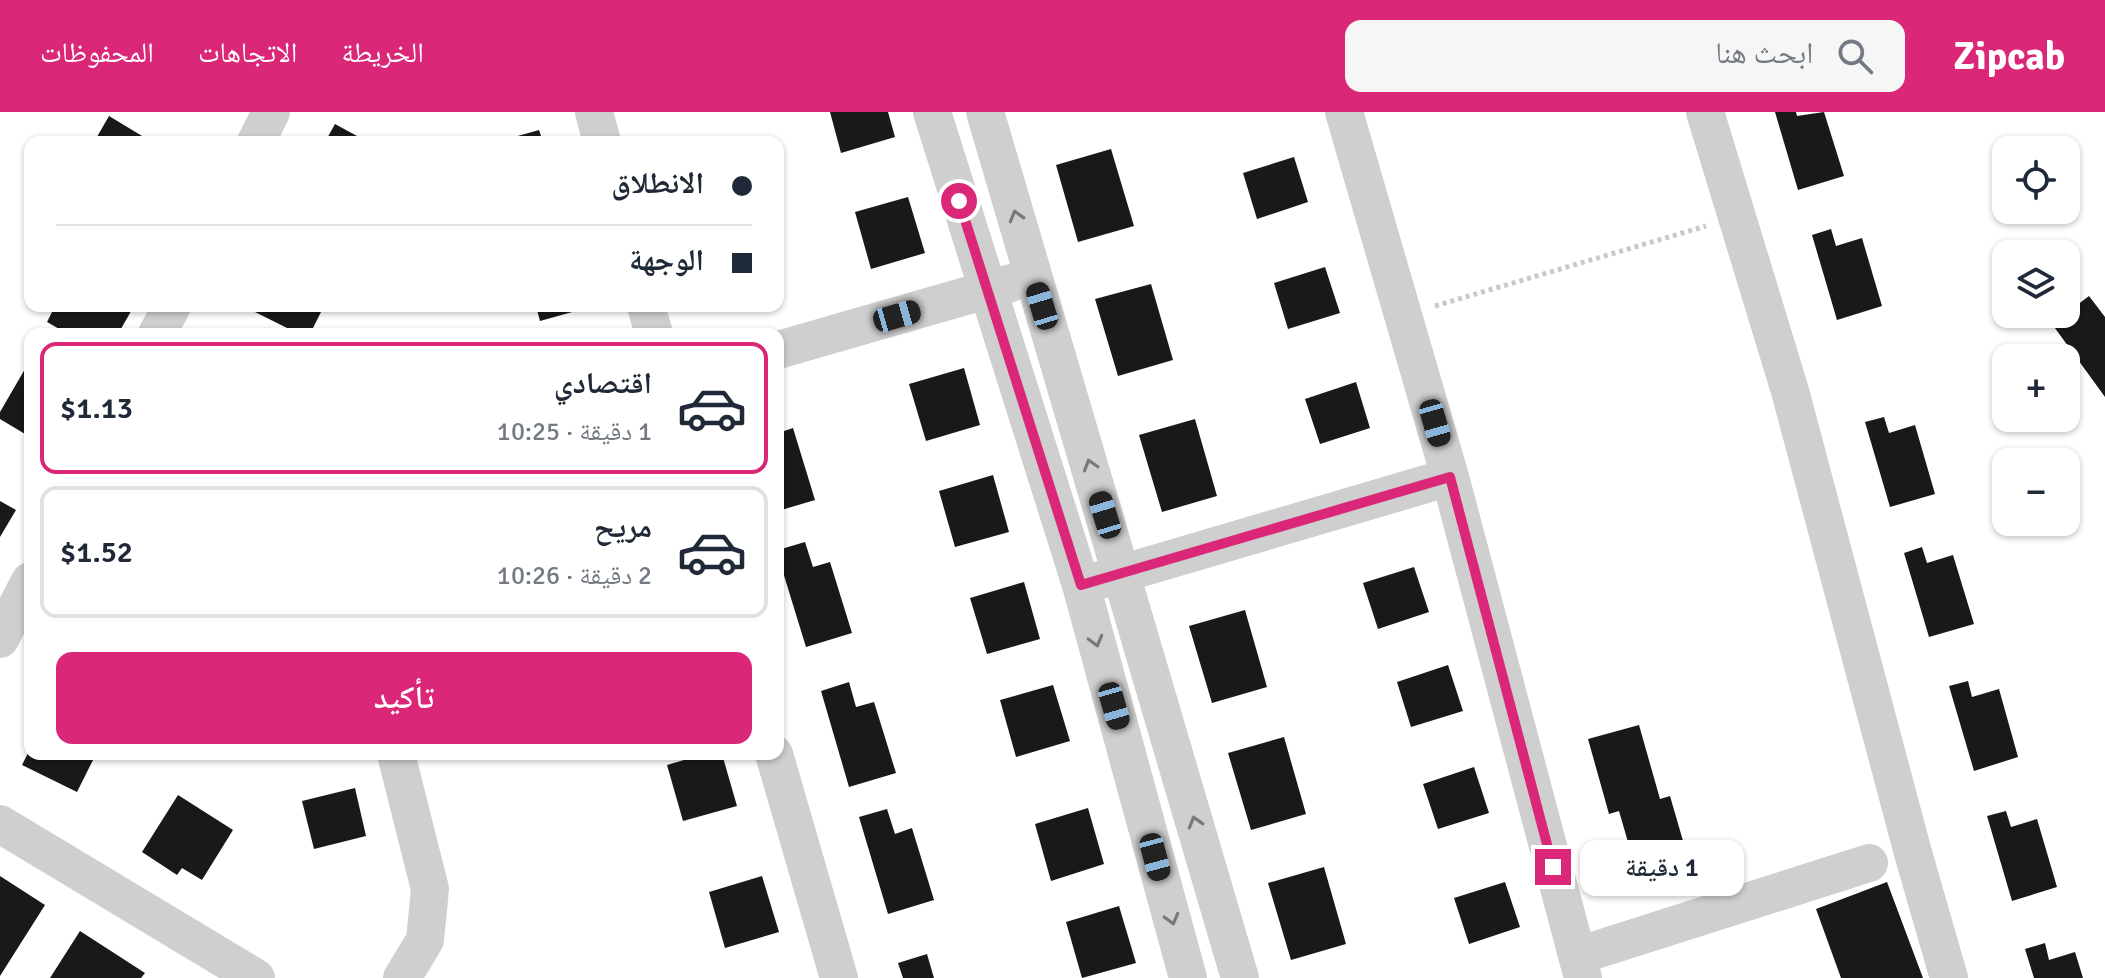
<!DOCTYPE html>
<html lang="ar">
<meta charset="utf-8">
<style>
:root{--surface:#fff;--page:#f6f6f7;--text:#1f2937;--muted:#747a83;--line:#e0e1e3;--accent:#db2777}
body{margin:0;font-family:Signika,"Noto Naskh Arabic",sans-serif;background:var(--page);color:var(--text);direction:rtl;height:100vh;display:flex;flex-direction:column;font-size:30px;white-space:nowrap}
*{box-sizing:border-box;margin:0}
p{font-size:26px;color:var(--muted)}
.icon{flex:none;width:44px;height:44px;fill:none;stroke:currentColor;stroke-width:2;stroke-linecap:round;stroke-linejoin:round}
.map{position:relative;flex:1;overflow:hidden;direction:ltr}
.drawer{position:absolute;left:24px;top:216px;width:760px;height:432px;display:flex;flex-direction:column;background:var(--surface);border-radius:16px;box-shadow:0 2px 6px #0004;direction:rtl}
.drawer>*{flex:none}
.guide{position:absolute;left:24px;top:24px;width:760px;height:176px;border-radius:16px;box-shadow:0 2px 6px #0004;direction:rtl;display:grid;align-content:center;height:176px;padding:0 32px;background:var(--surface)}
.fabs{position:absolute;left:1992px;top:24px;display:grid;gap:16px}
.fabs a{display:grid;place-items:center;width:88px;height:88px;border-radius:16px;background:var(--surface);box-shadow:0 2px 6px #0004;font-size:40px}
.end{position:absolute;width:36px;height:36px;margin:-18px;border:10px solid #db2777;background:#fff;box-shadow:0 0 0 4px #fff}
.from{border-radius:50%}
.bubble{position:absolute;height:56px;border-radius:16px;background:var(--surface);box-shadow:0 2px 6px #0004;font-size:26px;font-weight:600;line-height:56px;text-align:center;direction:rtl}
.car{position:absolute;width:24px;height:48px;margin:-24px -12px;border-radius:10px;box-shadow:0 0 6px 2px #0007;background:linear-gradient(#222 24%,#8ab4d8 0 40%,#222 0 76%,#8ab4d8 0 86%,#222 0)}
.guide b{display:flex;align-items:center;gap:28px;height:76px;font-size:30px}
.guide b+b{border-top:2px solid var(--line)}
.guide i{width:20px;height:20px;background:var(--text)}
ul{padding:14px 0 0;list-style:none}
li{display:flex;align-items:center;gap:24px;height:132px;margin:0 16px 12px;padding:0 16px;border:4px solid var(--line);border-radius:16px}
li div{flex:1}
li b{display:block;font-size:30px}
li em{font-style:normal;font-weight:600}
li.active{border-color:var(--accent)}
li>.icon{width:72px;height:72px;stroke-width:1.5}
.cta{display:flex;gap:16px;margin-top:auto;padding:16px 32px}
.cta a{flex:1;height:92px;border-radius:16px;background:var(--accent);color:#fff;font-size:32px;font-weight:600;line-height:92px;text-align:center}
header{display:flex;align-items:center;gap:48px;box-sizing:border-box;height:112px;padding:0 40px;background:var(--accent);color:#fff}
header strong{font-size:38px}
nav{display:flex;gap:44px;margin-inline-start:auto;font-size:28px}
.search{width:560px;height:72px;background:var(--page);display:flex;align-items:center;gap:20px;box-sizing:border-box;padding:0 28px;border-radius:16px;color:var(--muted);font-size:30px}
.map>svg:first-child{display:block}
.building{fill:#191919}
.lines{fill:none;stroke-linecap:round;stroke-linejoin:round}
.path{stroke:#c9c9c9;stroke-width:5;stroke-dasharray:4 4;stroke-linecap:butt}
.minor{stroke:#cfcfcf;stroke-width:38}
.oneway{stroke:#797979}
.route{stroke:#db2777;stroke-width:10}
</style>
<header>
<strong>Zipcab</strong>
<div class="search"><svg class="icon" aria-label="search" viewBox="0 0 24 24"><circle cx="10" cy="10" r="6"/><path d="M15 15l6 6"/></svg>ابحث هنا</div>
<nav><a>الخريطة</a><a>الاتجاهات</a><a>المحفوظات</a></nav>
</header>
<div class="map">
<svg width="2105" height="866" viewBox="0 0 2105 866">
<rect width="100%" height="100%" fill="#fff"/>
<path class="building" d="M830 0H888L895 25 841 41Z
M1775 0H1796L1797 4 1824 0 1844 64 1798 78Z
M109 4 152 30H94Z
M335 12 368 30H325Z
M539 18 543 30H500V29Z
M1111 37 1134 114 1078 130 1056 53Z
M1294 45 1308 90 1257 107 1243 61Z
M908 85 925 141 871 157 855 100Z
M1831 117 1836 134 1862 126 1882 194 1837 208 1812 123Z
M1325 155 1340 201 1288 217 1274 171Z
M1151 172 1173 248 1118 264 1095 187Z
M2089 184 2105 205V285L2052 212Z
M55 194H134L118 222H68L47 210Z
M256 194H324L310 222H299L253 199Z
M536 194H590V195L540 209Z
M964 256 980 313 926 329 909 272Z
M25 257 30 260V325L0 307V300Z
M1356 270 1370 316 1320 332 1305 287Z
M1884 305 1889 321 1915 313 1935 382 1890 395 1865 310Z
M1195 307 1217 384 1162 400 1139 323Z
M793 316 815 388 778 399V321Z
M993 363 1009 420 955 435 939 379Z
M0 389 16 398 0 425Z
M805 430 813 455 830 450 852 521 806 535 778 444V438Z
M1922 435 1927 451 1953 443 1974 512 1929 525 1904 441Z
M1414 455 1429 500 1378 517 1363 471Z
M1024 470 1040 527 987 542 970 486Z
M1245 498 1267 575 1212 591 1189 514Z
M1448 553 1463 599 1411 615 1397 570Z
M1968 569 1972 585 1999 577 2018 645 1974 659 1949 574Z
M849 570 856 595 874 590 896 661 849 675 821 579Z
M1053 573 1070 629 1016 645 1000 588Z
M1639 613 1660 687 1670 684 1692 760 1641 775 1619 699 1609 702 1588 627Z
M1284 625 1306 702 1251 718 1228 641Z
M30 637V642H96L77 680 22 653Z
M704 642H722L737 694 683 709 667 653Z
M1474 655 1489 701 1438 717 1423 672Z
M355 676 366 724 314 737 302 689Z
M178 683 233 718 202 768 182 756 177 763 142 740Z
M1088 696 1104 752 1051 769 1035 712Z
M887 697 895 722 912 716 934 788 888 802 859 705Z
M2006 699 2011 715 2037 707 2057 775 2012 789 1987 704Z
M1324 755 1346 832 1291 848 1268 771Z
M0 764 45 793 0 864Z
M762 764 779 820 725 836 709 780Z
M1505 770 1520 815 1469 832 1454 786Z
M1887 770 1923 866H1841L1816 797Z
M1119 794 1136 851 1082 866 1066 810Z
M80 819 145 861 141 866H50Z
M2045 831 2049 848 2075 840 2083 866H2034L2025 837Z
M927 842 934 866H903L898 851Z"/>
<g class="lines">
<path class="path" d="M1435 194 1706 114"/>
<path class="minor" d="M594 0 602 30
M932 0 1081 473 1188 866
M985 0 1240 866
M1344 0 1450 365 1583 866
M1705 0 1790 279 1913 741 1949 866
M256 30 271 0
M646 194 654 222
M157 222 172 194
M778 238 1011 171
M1100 468 1450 365
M0 527 30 469
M396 642 430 777 425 828 402 866
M774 642 839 866
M0 712 256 866
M1577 844 1869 751"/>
</g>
<defs><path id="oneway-chevron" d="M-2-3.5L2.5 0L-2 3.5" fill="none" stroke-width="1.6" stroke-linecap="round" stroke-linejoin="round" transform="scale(2)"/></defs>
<g class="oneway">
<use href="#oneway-chevron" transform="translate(1016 104) rotate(-106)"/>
<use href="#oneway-chevron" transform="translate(1090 353) rotate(-107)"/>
<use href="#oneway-chevron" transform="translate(1096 529) rotate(75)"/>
<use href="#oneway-chevron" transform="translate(1195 710) rotate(-106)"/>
<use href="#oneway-chevron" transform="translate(1172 807) rotate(75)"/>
</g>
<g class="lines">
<path class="route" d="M959 89 1081 473 1450 365 1553 755"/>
</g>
</svg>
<div class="fabs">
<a><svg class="icon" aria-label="locate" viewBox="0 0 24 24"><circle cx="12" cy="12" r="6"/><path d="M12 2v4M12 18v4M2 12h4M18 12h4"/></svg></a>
<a><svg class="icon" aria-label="layers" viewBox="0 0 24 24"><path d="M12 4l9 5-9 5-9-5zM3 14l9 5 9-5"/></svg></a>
<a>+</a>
<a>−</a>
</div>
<i class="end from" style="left:959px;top:89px"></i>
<i class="end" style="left:1553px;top:755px"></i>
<div class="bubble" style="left:1580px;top:728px;width:164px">1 دقيقة</div>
<i class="car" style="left:1042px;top:194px;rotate:343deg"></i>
<i class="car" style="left:897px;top:204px;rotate:74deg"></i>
<i class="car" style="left:1435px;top:311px;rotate:164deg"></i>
<i class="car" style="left:1105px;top:403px;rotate:343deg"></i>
<i class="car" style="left:1114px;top:594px;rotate:164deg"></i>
<i class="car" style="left:1155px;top:745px;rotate:165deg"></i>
<div class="guide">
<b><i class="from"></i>الانطلاق</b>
<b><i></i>الوجهة</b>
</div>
<section class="drawer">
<ul>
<li class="active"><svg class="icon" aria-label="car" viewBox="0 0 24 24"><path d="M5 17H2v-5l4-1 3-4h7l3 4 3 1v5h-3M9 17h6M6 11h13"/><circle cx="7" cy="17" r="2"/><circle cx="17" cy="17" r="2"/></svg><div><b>اقتصادي</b><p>1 دقيقة · 10:25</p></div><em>$1.13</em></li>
<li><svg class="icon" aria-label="car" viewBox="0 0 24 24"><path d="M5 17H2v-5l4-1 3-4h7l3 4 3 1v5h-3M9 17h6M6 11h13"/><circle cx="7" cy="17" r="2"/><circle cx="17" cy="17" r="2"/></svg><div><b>مريح</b><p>2 دقيقة · 10:26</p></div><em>$1.52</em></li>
</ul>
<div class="cta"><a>تأكيد</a></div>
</section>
</div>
